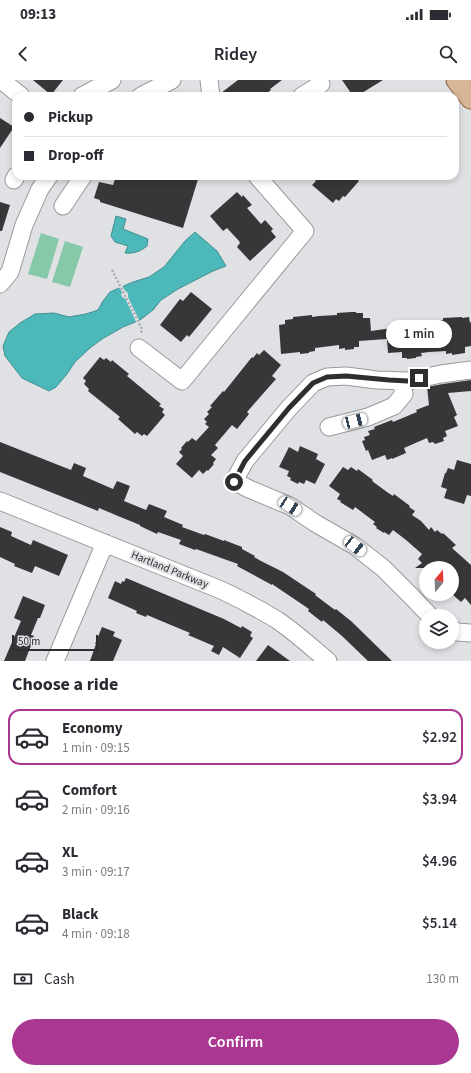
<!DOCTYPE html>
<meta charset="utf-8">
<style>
:root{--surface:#fff;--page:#f7f7f7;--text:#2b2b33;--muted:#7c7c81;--line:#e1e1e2;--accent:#aa3791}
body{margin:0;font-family:"Source Sans 3",sans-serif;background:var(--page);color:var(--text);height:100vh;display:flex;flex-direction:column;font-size:15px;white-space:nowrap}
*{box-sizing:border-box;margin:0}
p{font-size:13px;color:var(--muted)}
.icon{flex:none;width:22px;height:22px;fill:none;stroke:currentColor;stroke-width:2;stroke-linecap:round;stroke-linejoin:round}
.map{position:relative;height:581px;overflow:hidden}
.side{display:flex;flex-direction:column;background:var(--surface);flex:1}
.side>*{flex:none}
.guide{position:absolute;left:12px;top:12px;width:447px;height:88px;border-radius:12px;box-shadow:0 2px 6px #0003;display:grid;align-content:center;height:88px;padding:0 12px;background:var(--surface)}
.needle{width:26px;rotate:19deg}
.controls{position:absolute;left:419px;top:481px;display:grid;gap:8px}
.controls a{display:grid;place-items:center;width:40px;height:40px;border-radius:50%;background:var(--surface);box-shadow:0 2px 6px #0003;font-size:20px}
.scale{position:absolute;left:12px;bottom:10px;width:86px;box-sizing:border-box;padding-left:4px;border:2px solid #2d2e2f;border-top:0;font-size:11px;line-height:14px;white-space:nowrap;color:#2d2e2f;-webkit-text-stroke:3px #e0e1e4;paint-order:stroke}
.end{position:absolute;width:18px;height:18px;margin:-9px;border:5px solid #2d2e2f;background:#fff;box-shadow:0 0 0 2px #fff}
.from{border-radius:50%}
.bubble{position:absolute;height:28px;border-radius:14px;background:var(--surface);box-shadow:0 2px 6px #0003;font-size:13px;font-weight:600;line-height:28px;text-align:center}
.car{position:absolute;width:12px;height:24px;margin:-12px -6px;border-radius:5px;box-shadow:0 0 3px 1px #0007;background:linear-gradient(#fff 24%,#345 0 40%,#fff 0 76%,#345 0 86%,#fff 0)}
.guide b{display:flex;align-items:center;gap:14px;height:38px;font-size:15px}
.guide b+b{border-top:1px solid var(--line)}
.guide i{width:10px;height:10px;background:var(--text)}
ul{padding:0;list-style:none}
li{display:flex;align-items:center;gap:12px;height:56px;margin:0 8px 6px;padding:0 4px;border:2px solid transparent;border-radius:12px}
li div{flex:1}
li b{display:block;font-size:15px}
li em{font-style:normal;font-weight:600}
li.on{border-color:var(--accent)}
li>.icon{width:36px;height:36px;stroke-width:1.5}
h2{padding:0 12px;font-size:18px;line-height:48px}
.pay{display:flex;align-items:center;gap:10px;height:44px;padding:0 12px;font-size:15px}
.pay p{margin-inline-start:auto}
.primary-button{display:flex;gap:8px;margin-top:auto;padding:8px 12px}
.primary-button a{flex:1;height:46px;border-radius:24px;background:var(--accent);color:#fff;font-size:16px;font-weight:600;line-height:46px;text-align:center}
.status{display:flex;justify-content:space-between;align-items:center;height:28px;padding:0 20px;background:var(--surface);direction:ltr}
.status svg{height:11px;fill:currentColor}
header{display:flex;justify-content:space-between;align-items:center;height:52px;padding:0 12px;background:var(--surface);font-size:18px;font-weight:600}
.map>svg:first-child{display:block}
.green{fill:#86c8a8}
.water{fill:#4db8ba;stroke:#438f90}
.pier{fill:#e0e1e4}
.building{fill:#373739}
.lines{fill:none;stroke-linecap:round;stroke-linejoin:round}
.minor-casing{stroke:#999a9c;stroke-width:19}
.major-casing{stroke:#8b6645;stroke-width:23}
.path{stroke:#a3a4a6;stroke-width:2;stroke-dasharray:2 2;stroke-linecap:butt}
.minor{stroke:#fff;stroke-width:17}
.major{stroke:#d7b597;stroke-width:21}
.route{stroke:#2d2e2f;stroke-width:5}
.labels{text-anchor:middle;stroke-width:4;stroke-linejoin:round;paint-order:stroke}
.street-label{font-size:11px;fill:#2d2e2f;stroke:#e0e1e4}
</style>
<div class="status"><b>09:13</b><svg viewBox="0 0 49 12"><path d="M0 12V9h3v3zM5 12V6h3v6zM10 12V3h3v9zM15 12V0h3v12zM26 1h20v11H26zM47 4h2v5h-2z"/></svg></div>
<header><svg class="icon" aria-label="back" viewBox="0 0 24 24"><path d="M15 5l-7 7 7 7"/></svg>Ridey<svg class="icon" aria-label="search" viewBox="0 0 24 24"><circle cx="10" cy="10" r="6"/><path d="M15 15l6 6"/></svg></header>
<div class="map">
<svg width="471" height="581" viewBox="0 0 471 581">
<rect width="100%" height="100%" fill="#e0e1e4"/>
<path class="green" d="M41 153 59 159 47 199 28 194Z
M65 161 83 167 70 207 52 202Z"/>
<path class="water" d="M116 136 126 139 123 149 148 159 147 166C141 171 134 174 125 173L128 166 115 162 111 156Z
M195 152 217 171 226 186 213 191 178 209 161 220 153 230 140 240 123 247 102 259 90 268 75 282 67 294 56 307 49 311 22 298 5 276 3 266 9 252 20 243 35 234 54 233 69 237 86 234 98 230 103 221 110 212 133 202 149 197 164 187 185 161Z"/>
<path class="pier" d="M122 205 125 211 127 212 128 214V217L140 242 137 244 125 218H123L121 215 122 212 118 206Z"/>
<path class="building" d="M33 0H63L51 15Z
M238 0H282L270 9 271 10 263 16H221V13Z
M342 0H383L357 16H353Z
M0 38 14 47 0 68Z
M116 96H199L183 148 100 122V120L94 118 99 102 113 105Z
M309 96H352L359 101 345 117 343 116 339 121 336 119 333 123 312 105 316 101Z
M237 112 242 117 243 115 252 125 247 128 261 144 265 140 273 149 271 151 276 157 250 181 237 167 240 163 239 161 227 148 223 151 210 136Z
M0 122 10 125 2 151H0Z
M191 212 212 229 189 257 187 255 181 262 160 245 180 219 183 221Z
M351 232H356V233H363V238H370L371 251 392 248V244H399V243L418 241V243L443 240V238L462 237V238L469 237 470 243 471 242V266L465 267V273L452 275V273L446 274V271L429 272 421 273 422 276 416 277V278L407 279V278H402V272L388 273 387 259 359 261V267H354V269L345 270V268L339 269V265L315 268V271L309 272V273L300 274V272L281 274 279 245 285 244V240L293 239V237L312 235V237L319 236 337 235V233Z
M264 270 281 285 272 296 276 299 247 332 249 334 237 349 232 345 215 365 218 368 211 375 216 379 213 383 214 384 208 391 207 390 203 394 199 390 192 398 176 384 183 376 179 372 182 369 181 368 187 361 188 362 192 358 196 361 209 347 205 344 207 342 204 339 209 334 207 332 212 327 210 326 223 311 224 312 252 277 253 278 257 273 259 275Z
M100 277 104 280 106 278 111 282 112 280 129 294 127 296 161 324 159 326 164 329 162 332 165 335 147 356 144 354 142 356 137 352 135 354 118 339 120 337 88 311 89 309 84 304 86 301 83 298Z
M471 300V311L448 313 457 335 454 337 458 346 445 351 447 356 443 358 444 361 435 364 433 362 429 363 427 358 404 368 406 373 392 379V378L387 380 385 375 372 380 368 370 366 371 362 361 365 360 364 357 370 355 368 351 375 349 374 347 392 340 393 342 417 332 416 330 429 325 427 307 443 304Z
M0 362 71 390 74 383 86 388 83 396 113 409 117 401 130 406 124 421 146 430 149 424 167 431 164 437 183 445 182 447 204 455 205 454 224 461V460L242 467V469L255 476 254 477 261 481 283 492 316 514 315 515 335 530 336 529 351 541 392 581H368L342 556 323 540 322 542 308 531 309 529 272 504V505L237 486 238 484 196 469 195 470 179 464 181 460 158 452 157 454 140 446V445L118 436 99 428 98 431 0 392Z
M300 366 318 374 316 379 325 384 315 404 306 400 304 404 299 402 298 404 290 400 291 398 287 396 289 391 279 387 289 367 298 372Z
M457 380 471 384V416L467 415 464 424 444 418 447 409 441 407 445 393H446L448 388 454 390Z
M343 387 348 390 351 387 357 391 358 389 373 400 372 401 387 412 393 416 394 414 410 426 409 427 415 431 412 435 421 441 429 450 431 447 435 452 437 450 442 454 443 453 456 465 452 468 471 485V525L465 518 461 522 452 514V488H415L422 483 418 479 422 474 406 460 393 450 389 455 384 452V453L376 448 377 447 373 444 375 442 355 427 353 430 340 422 341 421 337 419 340 414 329 406Z
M0 447 12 452 11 456 31 465 33 460 68 475 59 496 35 486 32 493 14 486 15 484 0 477Z
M126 498 193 526 224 539 241 548 242 546 252 552 250 556 253 558 240 578 223 567 219 575 211 571 214 566 188 555 190 553 147 535 146 537 136 533 137 531 108 518 115 501 121 504 122 501 124 502Z
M23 516 45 525 40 538H38L31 555 34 556 31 562 32 563 25 581H4L21 541 14 538Z
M102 547 115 552 113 556 122 560 113 581H90L96 564H95Z
M268 565 290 581H256Z"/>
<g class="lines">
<g class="minor-casing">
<path id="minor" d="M1 0 21 16
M209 0 211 16
M82 16 112 0
M141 16 172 0
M302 16 321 4
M14 100 16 96
M63 126 83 96
M0 204 10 192 24 145 40 109 49 96
M139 268 182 301 305 151 257 96
M329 347 368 337 394 326 404 314 401 301
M0 421 221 510C240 519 259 529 277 540 295 552 311 567 328 581
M430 536 413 518 383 488 355 466 315 443 290 426 249 409 234 401 245 381 289 328 313 303 327 297 346 296 377 300 408 301 441 294 471 290
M452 549 457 552 471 553
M55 581 105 463"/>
</g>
<g class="major-casing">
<path id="major" d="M457 0 471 18"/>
</g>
<path class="path" d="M112 190 142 249 141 254"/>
<use href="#minor" class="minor"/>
<use href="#major" class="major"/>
</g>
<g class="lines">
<path class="route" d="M234 402 245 381 289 328 313 303 327 297 346 296 389 300 408 301 419 298"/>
</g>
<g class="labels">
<g class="street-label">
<text transform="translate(170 489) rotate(22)" y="4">Hartland Parkway</text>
</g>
</g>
</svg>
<div class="controls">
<a><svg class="needle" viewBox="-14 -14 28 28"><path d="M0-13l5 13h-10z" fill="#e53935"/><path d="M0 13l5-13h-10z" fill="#7c7c81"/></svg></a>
<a><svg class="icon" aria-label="layers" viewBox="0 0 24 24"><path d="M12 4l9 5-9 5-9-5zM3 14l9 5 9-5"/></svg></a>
</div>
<div class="scale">50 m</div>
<i class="end from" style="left:234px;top:402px"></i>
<i class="end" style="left:419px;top:298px"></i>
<div class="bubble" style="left:386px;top:240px;width:66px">1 min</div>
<i class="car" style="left:355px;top:341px;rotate:76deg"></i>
<i class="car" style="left:290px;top:426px;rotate:123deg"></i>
<i class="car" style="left:355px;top:466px;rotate:128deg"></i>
<div class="guide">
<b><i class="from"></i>Pickup</b>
<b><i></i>Drop-off</b>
</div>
</div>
<section class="side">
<h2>Choose a ride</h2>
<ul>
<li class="on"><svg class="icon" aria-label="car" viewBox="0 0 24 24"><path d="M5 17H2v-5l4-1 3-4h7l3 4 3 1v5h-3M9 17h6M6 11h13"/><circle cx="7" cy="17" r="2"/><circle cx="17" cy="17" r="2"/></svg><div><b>Economy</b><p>1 min · 09:15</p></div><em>$2.92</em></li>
<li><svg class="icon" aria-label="car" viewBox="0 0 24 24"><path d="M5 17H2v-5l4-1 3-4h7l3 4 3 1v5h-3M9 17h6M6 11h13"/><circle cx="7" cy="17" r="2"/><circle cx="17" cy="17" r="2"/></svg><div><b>Comfort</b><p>2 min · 09:16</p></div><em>$3.94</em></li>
<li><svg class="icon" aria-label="car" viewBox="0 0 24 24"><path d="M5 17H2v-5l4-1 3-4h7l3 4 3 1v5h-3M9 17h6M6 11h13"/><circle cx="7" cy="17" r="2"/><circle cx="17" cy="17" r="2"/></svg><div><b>XL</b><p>3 min · 09:17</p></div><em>$4.96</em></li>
<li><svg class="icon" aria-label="car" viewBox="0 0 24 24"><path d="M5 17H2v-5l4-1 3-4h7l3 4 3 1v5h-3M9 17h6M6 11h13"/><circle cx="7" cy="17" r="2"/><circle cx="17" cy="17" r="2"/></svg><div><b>Black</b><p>4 min · 09:18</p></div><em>$5.14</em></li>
</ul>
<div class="pay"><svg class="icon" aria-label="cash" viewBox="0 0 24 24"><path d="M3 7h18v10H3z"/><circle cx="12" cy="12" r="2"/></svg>Cash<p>130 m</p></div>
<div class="primary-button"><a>Confirm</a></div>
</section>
